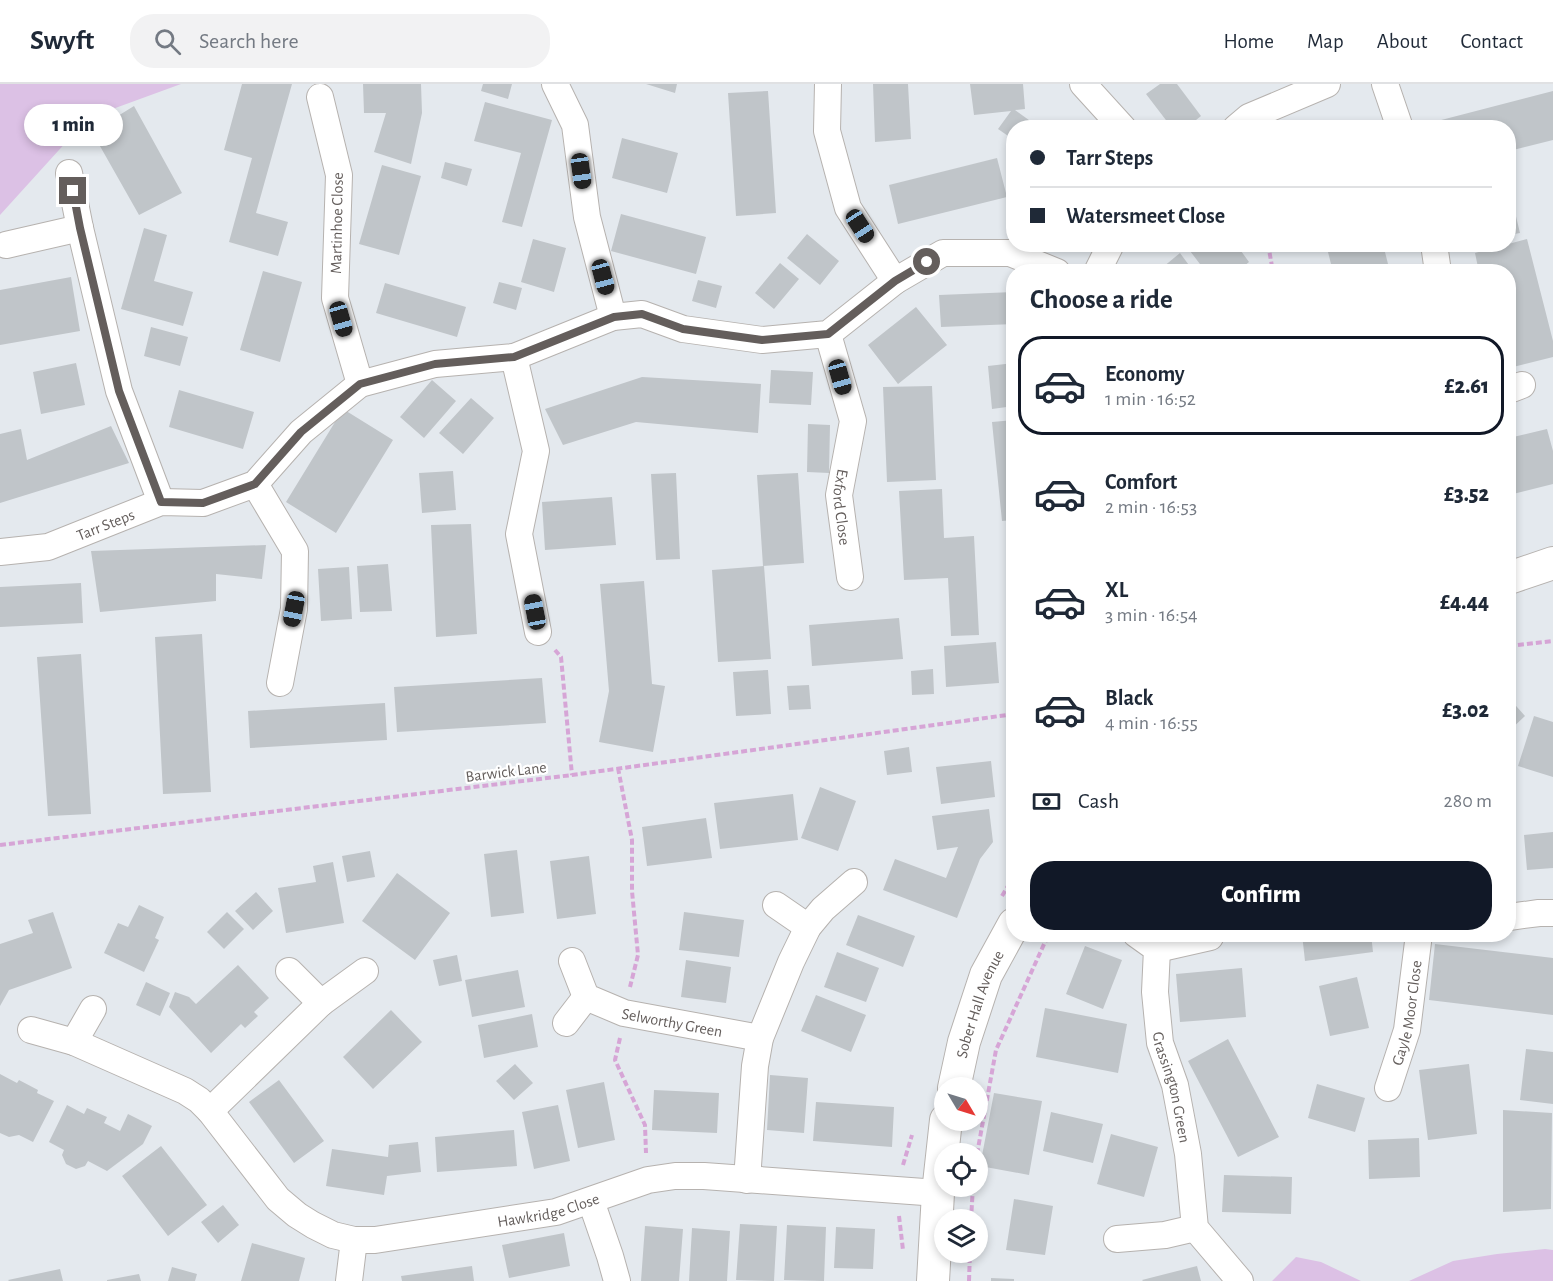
<!DOCTYPE html>
<meta charset="utf-8">
<style>
:root{--surface:#fff;--page:#f2f2f3;--text:#1f2937;--muted:#747a83;--line:#e0e1e3;--accent:#111827}
body{margin:0;font-family:"Alegreya Sans",sans-serif;background:var(--page);color:var(--text);height:100vh;display:flex;flex-direction:column;font-size:22px;white-space:nowrap}
*{box-sizing:border-box;margin:0}
p{font-size:20px;color:var(--muted)}
.icon{flex:none;width:33px;height:33px;fill:none;stroke:currentColor;stroke-width:2;stroke-linecap:round;stroke-linejoin:round}
.map{position:relative;flex:1;overflow:hidden}
.details{position:absolute;left:1006px;top:180px;width:510px;height:678px;display:flex;flex-direction:column;background:var(--surface);border-radius:24px;box-shadow:0 3px 9px #0003}
.details>*{flex:none}
.hud{position:absolute;left:1006px;top:36px;width:510px;height:132px;border-radius:24px;box-shadow:0 3px 9px #0003;display:grid;align-content:center;height:132px;padding:0 24px;background:var(--surface)}
.needle{width:39px;rotate:128deg}
.fabs{position:absolute;left:934px;top:993px;display:grid;gap:12px}
.fabs a{display:grid;place-items:center;width:54px;height:54px;border-radius:50%;background:var(--surface);box-shadow:0 3px 9px #0003;font-size:30px}
.end{position:absolute;width:27px;height:27px;margin:-14px;border:8px solid #645e5c;background:#fff;box-shadow:0 0 0 3px #fff}
.from{border-radius:50%}
.bubble{position:absolute;height:42px;border-radius:21px;background:var(--surface);box-shadow:0 3px 9px #0003;font-size:20px;font-weight:800;line-height:42px;text-align:center}
.car{position:absolute;width:18px;height:36px;margin:-18px -9px;border-radius:8px;box-shadow:0 0 4px 2px #0007;background:linear-gradient(#222 24%,#8ab4d8 0 40%,#222 0 76%,#8ab4d8 0 86%,#222 0)}
.hud b{display:flex;align-items:center;gap:21px;height:57px;font-size:22px}
.hud b+b{border-top:2px solid var(--line)}
.hud i{width:15px;height:15px;background:var(--text)}
ul{padding:0;list-style:none}
li{display:flex;align-items:center;gap:18px;height:99px;margin:0 12px 9px;padding:0 12px;border:3px solid transparent;border-radius:24px}
li div{flex:1}
li b{display:block;font-size:22px}
li em{font-style:normal;font-weight:800}
li.on{border-color:var(--accent)}
li>.icon{width:54px;height:54px;stroke-width:1.5}
h2{padding:0 24px;font-size:27px;line-height:72px}
.pay{display:flex;align-items:center;gap:15px;height:66px;padding:0 24px;font-size:22px}
.pay p{margin-inline-start:auto}
.button{display:flex;gap:12px;margin-top:auto;padding:12px 24px}
.button a{flex:1;height:69px;border-radius:24px;background:var(--accent);color:#fff;font-size:24px;font-weight:800;line-height:69px;text-align:center}
header{display:flex;align-items:center;gap:36px;box-sizing:border-box;height:84px;padding:0 30px;background:var(--surface);border-bottom:2px solid var(--line)}
header strong{font-size:28px}
nav{display:flex;gap:33px;margin-inline-start:auto;font-size:21px}
.search{width:420px;height:54px;background:var(--page);display:flex;align-items:center;gap:15px;box-sizing:border-box;padding:0 21px;border-radius:24px;color:var(--muted);font-size:22px}
.map>svg:first-child{display:block}
.green{fill:#dcc1e5}
.building{fill:#c0c5c9}
.lines{fill:none;stroke-linecap:round;stroke-linejoin:round}
.minor-casing{stroke:#b6b2af;stroke-width:28}
.tertiary-casing{stroke:#b6b2af;stroke-width:34}
.path{stroke:#d6a5d6;stroke-width:4;stroke-dasharray:6 3;stroke-linecap:butt}
.minor{stroke:#fff;stroke-width:26}
.tertiary{stroke:#fff;stroke-width:32}
.route{stroke:#645e5c;stroke-width:8}
.labels{text-anchor:middle;stroke-width:4.5;stroke-linejoin:round;paint-order:stroke}
.street-label{font-size:16px;fill:#645e5c;stroke:#fff}
</style>
<header>
<strong>Swyft</strong>
<div class="search"><svg class="icon" aria-label="search" viewBox="0 0 24 24"><circle cx="10" cy="10" r="6"/><path d="M15 15l6 6"/></svg>Search here</div>
<nav><a>Home</a><a>Map</a><a>About</a><a>Contact</a></nav>
</header>
<div class="map">
<svg width="1553" height="1197" viewBox="0 0 1553 1197">
<rect width="100%" height="100%" fill="#e4e9ee"/>
<path class="green" d="M0 0H181L88 34 0 131Z
M1545 1165 1553 1166V1197H1409L1453 1177 1497 1170Z
M1296 1173 1321 1178 1361 1197H1272Z"/>
<path class="building" d="M242 0H292L256 129 288 138 278 172 229 158 252 74 224 66Z
M363 0H421L422 29 411 80 374 68 386 29H364Z
M483 0H512L508 15 481 7Z
M646 0H677L675 9Z
M873 0H908L911 55 875 58Z
M970 0H1023L1025 25 1015 26 1040 44H1014V56L998 45 1011 27 974 31Z
M1160 0H1177L1201 32 1186 44H1172L1146 10Z
M768 7 776 129 736 132 728 9Z
M1553 7V56L1509 67V44H1423L1422 41Z
M485 18 552 36 522 143 502 138 521 69 474 57Z
M134 22 182 109 139 131 92 48Z
M622 54 678 69 667 109 612 94Z
M997 74 1007 113 898 140 889 101Z
M445 78 472 85 467 102 441 94Z
M382 81 421 92 399 171 359 160Z
M1513 120 1520 149 1509 151V121Z
M621 130 706 153 696 190 611 167Z
M144 144 167 151 154 197 193 208 183 242 121 225Z
M807 150 839 177 820 201 787 174Z
M533 155 566 164 554 208 521 198Z
M1527 155 1553 257V273L1509 284V188H1479L1475 169Z
M1190 160H1236L1249 178 1237 188H1206L1187 163Z
M1326 160H1383L1390 188H1333Z
M1180 169 1194 188H1157Z
M780 179 799 195 774 225 755 209Z
M263 187 302 198 280 278 240 266Z
M71 193 80 247 0 261V206Z
M698 196 722 202 716 224 692 217Z
M499 198 522 204 516 226 493 219Z
M385 199 466 223 457 253 376 229Z
M1014 208V240L941 243 939 211Z
M916 223 947 261 898 300 868 261Z
M151 243 188 253 180 282 144 272Z
M76 279 85 321 41 330 33 288Z
M1014 279V322L992 325 988 282Z
M771 286 813 288 811 321 769 319Z
M642 293 761 300 758 349 636 338 563 361 545 325Z
M432 296 456 317 424 354 400 333Z
M932 302 936 396 887 398 883 303Z
M179 306 254 328 243 365 169 343Z
M471 314 494 334 463 370 439 349Z
M343 325 393 356 336 449 286 418Z
M1014 336V436L1002 437 992 338Z
M808 340 830 341 829 389 807 388Z
M111 342 129 379 0 419V350L21 345 27 376Z
M1547 345 1553 367V400L1509 411V354Z
M453 387 456 426 422 429 419 389Z
M676 389 680 475 656 476 651 390Z
M798 389 804 479 763 482 757 391Z
M942 405 944 454 974 452 979 551 951 552 948 494 904 496 899 407Z
M612 413 616 461 545 466 542 418Z
M471 440 477 550 436 553 431 441Z
M266 461 262 495 216 490V517L100 528 91 467Z
M388 480 392 527 360 528 357 482Z
M764 482 771 575 718 578 712 486Z
M349 483 352 535 321 537 318 485Z
M644 497 652 600 665 602 653 668 599 658 609 607 600 500Z
M81 499 83 539 0 543V503Z
M899 534 903 575 812 582 809 541Z
M202 550 211 708 163 710 155 553Z
M996 558 999 599 946 603 944 562Z
M81 570 91 730 48 732 37 573Z
M933 585 934 610 912 611 911 587Z
M768 586 771 630 736 632 733 588Z
M542 594 546 639 397 648 394 603Z
M809 601 811 625 789 626 787 602Z
M1509 614 1525 632 1509 647Z
M385 619 387 656 250 664 248 627Z
M1534 632 1553 638V693L1518 682Z
M909 663 912 688 887 691 884 667Z
M991 677 995 713 941 720 936 683Z
M820 703 856 717 838 767 801 754Z
M793 710 798 756 720 765 714 719Z
M989 725 993 758 980 775 957 834 883 806 895 775 946 794 958 763 937 766 932 732Z
M706 734 712 774 647 782 642 743Z
M1553 748V784L1527 786 1524 751Z
M517 766 524 829 491 833 484 770Z
M370 767 375 793 347 798 342 772Z
M589 772 596 830 557 835 550 777Z
M333 778 344 839 286 849 278 804 316 798 313 782Z
M397 789 450 829 415 876 362 837Z
M256 808 273 827 253 846 235 827Z
M139 821 164 833 155 854 159 856 144 888 104 869 118 839 128 843Z
M53 828 72 884 9 906 0 922V860L33 849 28 836Z
M227 828 244 845 224 865 207 848Z
M684 828 744 836 739 873 679 866Z
M858 831 915 852 903 883 846 861Z
M1302 850H1371L1373 868 1305 877Z
M1435 860 1553 874V931L1429 916Z
M1085 862 1122 876 1103 925 1066 910Z
M837 868 879 884 866 918 824 903Z
M457 871 462 897 439 902 433 876Z
M686 876 731 883 726 919 681 913Z
M238 881 269 914 254 928 258 932 245 944 241 940 211 969 169 923 175 908 189 913 196 920Z
M1242 884 1246 933 1180 938 1176 890Z
M518 886 525 923 472 933 465 896Z
M1357 893 1369 944 1330 952 1319 902Z
M146 898 170 909 160 932 136 921Z
M816 911 866 931 851 968 801 947Z
M1045 924 1127 940 1118 989 1036 973Z
M391 926 422 958 373 1005 343 973Z
M532 930 538 963 484 974 478 941Z
M1228 955 1279 1053 1238 1073 1188 977Z
M1526 965 1553 968V1020L1520 1016Z
M515 980 533 999 514 1016 496 997Z
M1469 980 1477 1050 1428 1056 1419 986Z
M0 990 17 999 19 996 38 1006 37 1009 54 1017 33 1058 19 1051 9 1053 0 1049Z
M770 991 808 994 804 1049 767 1046Z
M279 996 324 1057 294 1079 249 1018Z
M604 998 615 1056 578 1064 566 1006Z
M1317 1000 1365 1014 1355 1048 1308 1034Z
M654 1006 719 1009 717 1049 652 1046Z
M994 1009 1042 1017 1029 1091 980 1082Z
M816 1018 894 1023 892 1063 813 1057Z
M67 1021 84 1030 87 1024 107 1033 104 1039 120 1047 128 1030 152 1042 143 1060 107 1087 88 1077 85 1082 76 1085 66 1080 62 1071 64 1066 49 1058Z
M558 1021 570 1077 534 1085 522 1028Z
M1503 1026 1552 1029 1551 1125 1503 1128Z
M1051 1028 1103 1040 1093 1079 1043 1067Z
M514 1046 517 1082 437 1088 435 1053Z
M1111 1050 1158 1063 1144 1113 1097 1100Z
M1419 1054 1420 1093 1369 1095 1368 1056Z
M418 1058 421 1088 387 1092 384 1111 326 1102 332 1065 388 1073 389 1061Z
M161 1062 207 1121 168 1152 122 1092Z
M1224 1091 1292 1093 1291 1130 1222 1128Z
M1014 1115 1053 1122 1045 1171 1006 1166Z
M223 1121 239 1141 218 1159 201 1138Z
M740 1140 777 1142 774 1197 736 1196Z
M787 1141 826 1143 824 1197 784 1196Z
M645 1142 683 1145 679 1197H641Z
M836 1143 875 1145 873 1185 834 1184Z
M692 1144 730 1147 727 1197H689Z
M564 1149 570 1182 509 1194 502 1161Z
M252 1159 305 1174 299 1197H241Z
M472 1182 474 1197H402L401 1192Z
M1197 1182 1201 1197H1143L1142 1196Z
M172 1183 197 1190 195 1197H168Z
M60 1185 63 1197H9L8 1196Z
M139 1190 141 1197H107V1196Z
M991 1194 1014 1195V1197H991Z"/>
<g class="lines">
<g class="minor-casing">
<g id="minor">
<path d="M555 0 575 41 587 133 613 233"/>
<path d="M828 0 827 47 848 124 895 197"/>
<path d="M1083 0 1123 44"/>
<path d="M1385 0 1400 44"/>
<path d="M320 13 339 91 335 214 360 300"/>
<path d="M1236 44 1249 33 1327 0"/>
<path d="M69 89 80 144 119 307 161 418"/>
<path d="M1434 160 1438 188"/>
<path d="M6 161 80 144"/>
<path d="M1097 188 1111 160"/>
<path id="s1" d="M828 250 853 337 839 411 850 493"/>
<path d="M514 273 536 367 519 450 538 548"/>
<path d="M1509 306 1522 301"/>
<path d="M255 400 295 467 294 525 280 599"/>
<path id="s2" d="M0 468 48 463 161 418 203 419 255 400 301 348 360 300 435 280 514 273 613 233 642 230 683 245 762 256 828 250 895 197 943 169H1010L1057 188"/>
<path d="M776 821 808 843"/>
<path d="M1509 833 1539 829H1553"/>
<path id="s3" d="M1136 850 1157 865 1155 908 1160 959 1175 1001 1188 1070 1195 1144 1240 1197"/>
<path d="M1157 865 1210 853"/>
<path id="s4" d="M572 877 586 913 624 929 760 954"/>
<path d="M289 887 321 919"/>
<path d="M566 939 586 913"/>
<path id="s5" d="M31 946 74 958 185 1007 199 1016 210 1027 278 1115 297 1131 313 1141 333 1151 354 1156H375L556 1128 648 1096 675 1092H704L938 1109"/>
<path d="M74 958 93 925"/>
<path id="s6" d="M1388 1004 1407 946 1419 850"/>
<path d="M210 1027 321 919 365 887"/>
<path d="M747 1096 755 982 760 954 791 878 808 843 823 825 854 798"/>
<path d="M591 1117 610 1172 617 1197"/>
<path d="M1117 1155 1165 1151 1195 1144"/>
<path d="M349 1197 354 1156"/>
</g>
</g>
<g class="tertiary-casing">
<g id="tertiary">
<path d="M1509 494 1553 479"/>
<path id="s7" d="M954 1004 964 958 986 891 1014 840"/>
<path d="M933 1197 938 1109 946 1036"/>
</g>
</g>
<path class="path" d="M1268 160 1273 188
M1509 562 1553 557
M555 566 561 573 572 691
M618 684 632 756V807L638 871 630 903
M0 761 572 691 1014 630
M1002 812 1014 792
M620 954 615 976 645 1041 646 1069
M977 1070 996 966 1045 858 1051 850
M903 1081 912 1051
M899 1132 903 1166
M971 1136 973 1102
M969 1197 970 1168"/>
<use href="#minor" class="minor"/>
<use href="#tertiary" class="tertiary"/>
</g>
<g class="lines">
<path class="route" d="M73 107 80 144 119 307 161 418 203 419 255 400 301 348 360 300 435 280 514 273 614 233 642 230 683 245 762 256 828 250 895 197 927 178"/>
</g>
<g class="labels">
<g class="street-label">
<text transform="translate(336 139) rotate(-89)" y="6">Martinhoe Close</text>
<text dy="6" stroke="none"><textPath href="#s1" startOffset="178">Exford Close</textPath></text>
<text dy="6" stroke="none"><textPath href="#s2" startOffset="110">Tarr Steps</textPath></text>
<text transform="translate(506 687) rotate(-7)" y="6">Barwick Lane</text>
<text dy="6" stroke="none"><textPath href="#s7" startOffset="88">Sober Hall Avenue</textPath></text>
<text dy="6" stroke="none"><textPath href="#s6" startOffset="78">Gayle Moor Close</textPath></text>
<text dy="6" stroke="none"><textPath href="#s4" startOffset="129">Selworthy Green</textPath></text>
<text dy="6" stroke="none"><textPath href="#s3" startOffset="166">Grassington Green</textPath></text>
<text dy="6" stroke="none"><textPath href="#s5" startOffset="594">Hawkridge Close</textPath></text>
</g>
</g>
</svg>
<div class="fabs">
<a><svg class="needle" viewBox="-14 -14 28 28"><path d="M0-13l5 13h-10z" fill="#e53935"/><path d="M0 13l5-13h-10z" fill="#747a83"/></svg></a>
<a><svg class="icon" aria-label="locate" viewBox="0 0 24 24"><circle cx="12" cy="12" r="6"/><path d="M12 2v4M12 18v4M2 12h4M18 12h4"/></svg></a>
<a><svg class="icon" aria-label="layers" viewBox="0 0 24 24"><path d="M12 4l9 5-9 5-9-5zM3 14l9 5 9-5"/></svg></a>
</div>
<i class="end from" style="left:927px;top:178px"></i>
<i class="end" style="left:73px;top:107px"></i>
<div class="bubble" style="left:24px;top:20px;width:99px">1 min</div>
<i class="car" style="left:581px;top:87px;rotate:172deg"></i>
<i class="car" style="left:860px;top:142px;rotate:147deg"></i>
<i class="car" style="left:603px;top:193px;rotate:165deg"></i>
<i class="car" style="left:341px;top:235px;rotate:164deg"></i>
<i class="car" style="left:840px;top:293px;rotate:164deg"></i>
<i class="car" style="left:294px;top:525px;rotate:191deg"></i>
<i class="car" style="left:535px;top:528px;rotate:349deg"></i>
<div class="hud">
<b><i class="from"></i>Tarr Steps</b>
<b><i></i>Watersmeet Close</b>
</div>
<section class="details">
<h2>Choose a ride</h2>
<ul>
<li class="on"><svg class="icon" aria-label="car" viewBox="0 0 24 24"><path d="M5 17H2v-5l4-1 3-4h7l3 4 3 1v5h-3M9 17h6M6 11h13"/><circle cx="7" cy="17" r="2"/><circle cx="17" cy="17" r="2"/></svg><div><b>Economy</b><p>1 min · 16:52</p></div><em>£2.61</em></li>
<li><svg class="icon" aria-label="car" viewBox="0 0 24 24"><path d="M5 17H2v-5l4-1 3-4h7l3 4 3 1v5h-3M9 17h6M6 11h13"/><circle cx="7" cy="17" r="2"/><circle cx="17" cy="17" r="2"/></svg><div><b>Comfort</b><p>2 min · 16:53</p></div><em>£3.52</em></li>
<li><svg class="icon" aria-label="car" viewBox="0 0 24 24"><path d="M5 17H2v-5l4-1 3-4h7l3 4 3 1v5h-3M9 17h6M6 11h13"/><circle cx="7" cy="17" r="2"/><circle cx="17" cy="17" r="2"/></svg><div><b>XL</b><p>3 min · 16:54</p></div><em>£4.44</em></li>
<li><svg class="icon" aria-label="car" viewBox="0 0 24 24"><path d="M5 17H2v-5l4-1 3-4h7l3 4 3 1v5h-3M9 17h6M6 11h13"/><circle cx="7" cy="17" r="2"/><circle cx="17" cy="17" r="2"/></svg><div><b>Black</b><p>4 min · 16:55</p></div><em>£3.02</em></li>
</ul>
<div class="pay"><svg class="icon" aria-label="cash" viewBox="0 0 24 24"><path d="M3 7h18v10H3z"/><circle cx="12" cy="12" r="2"/></svg>Cash<p>280 m</p></div>
<div class="button"><a>Confirm</a></div>
</section>
</div>
